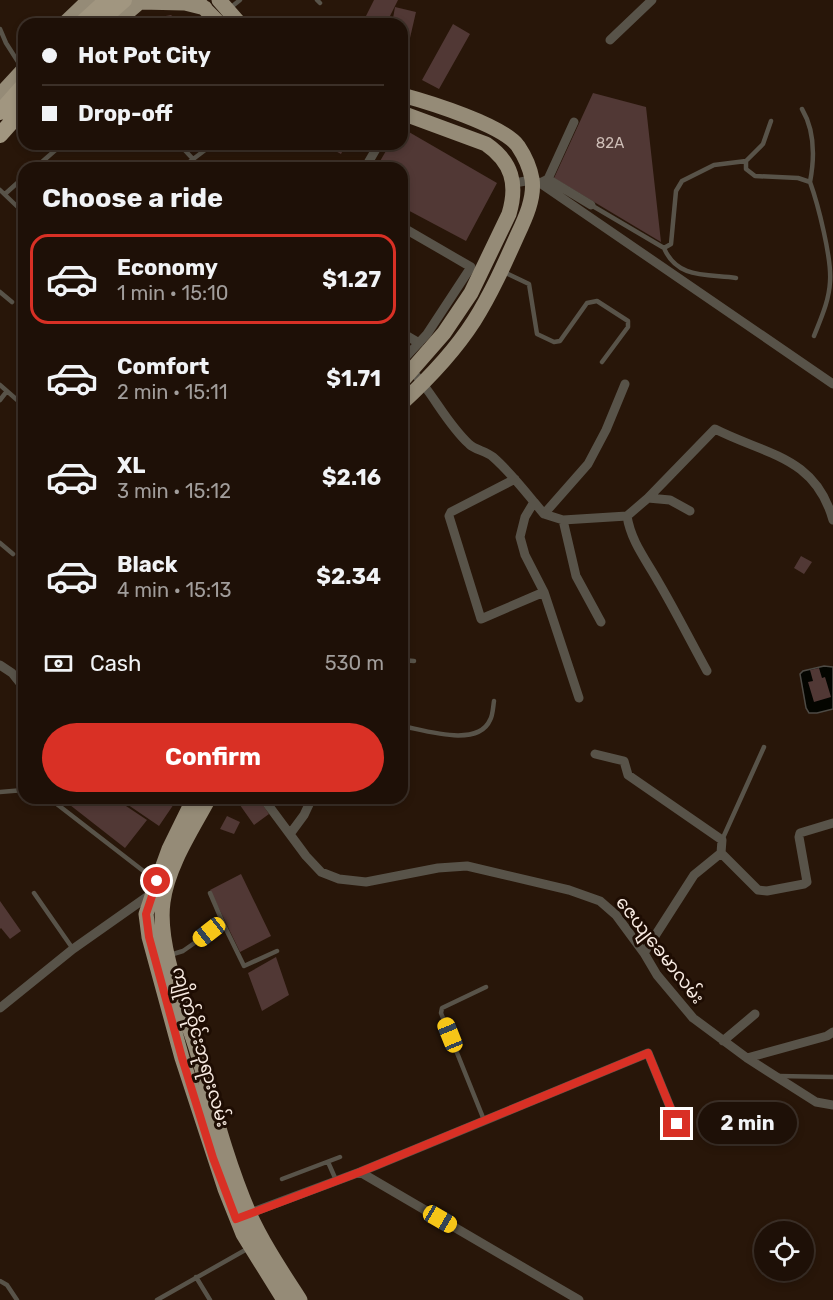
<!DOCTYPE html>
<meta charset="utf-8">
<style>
:root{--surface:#1e1007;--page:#261911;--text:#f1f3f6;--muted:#a19d9b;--line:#3c3028;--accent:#d93025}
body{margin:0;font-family:Rubik,"Noto Sans Myanmar",sans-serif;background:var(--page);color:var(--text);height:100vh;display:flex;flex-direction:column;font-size:22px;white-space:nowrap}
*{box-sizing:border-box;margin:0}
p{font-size:20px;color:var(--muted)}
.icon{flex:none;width:33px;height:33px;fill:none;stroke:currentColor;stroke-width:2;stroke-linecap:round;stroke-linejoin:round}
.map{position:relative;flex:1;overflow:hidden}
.sheet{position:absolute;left:18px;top:162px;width:390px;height:642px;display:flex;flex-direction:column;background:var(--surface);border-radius:18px;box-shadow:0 3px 9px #0003,0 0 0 2px var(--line)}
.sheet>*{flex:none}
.guide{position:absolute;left:18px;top:18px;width:390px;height:132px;border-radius:18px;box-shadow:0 3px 9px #0003,0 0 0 2px var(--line);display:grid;align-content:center;height:132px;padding:0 24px;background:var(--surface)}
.fabs{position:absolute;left:754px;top:1221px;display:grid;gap:12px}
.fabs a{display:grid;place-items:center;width:60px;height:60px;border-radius:50%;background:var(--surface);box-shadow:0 3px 9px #0003,0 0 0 2px var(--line);font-size:30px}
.end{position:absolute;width:27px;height:27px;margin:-14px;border:8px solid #d93025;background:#fff;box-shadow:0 0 0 3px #fff}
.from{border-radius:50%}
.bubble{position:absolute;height:42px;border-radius:21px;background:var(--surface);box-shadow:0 3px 9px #0003,0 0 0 2px var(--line);font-size:20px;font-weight:700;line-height:42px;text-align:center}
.car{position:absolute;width:18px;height:36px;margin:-18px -9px;border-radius:8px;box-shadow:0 0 4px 2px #0007;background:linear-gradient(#f5c518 24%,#345 0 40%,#f5c518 0 76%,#345 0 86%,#f5c518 0)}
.guide b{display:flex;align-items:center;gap:21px;height:57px;font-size:22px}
.guide b+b{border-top:2px solid var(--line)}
.guide i{width:15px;height:15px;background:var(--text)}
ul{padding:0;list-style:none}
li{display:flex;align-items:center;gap:18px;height:90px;margin:0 12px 9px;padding:0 12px;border:3px solid transparent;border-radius:18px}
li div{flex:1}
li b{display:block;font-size:22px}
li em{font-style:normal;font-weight:700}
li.selected{border-color:var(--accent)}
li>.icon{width:54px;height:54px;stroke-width:1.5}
h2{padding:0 24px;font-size:27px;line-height:72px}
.pay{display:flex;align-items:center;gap:15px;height:66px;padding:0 24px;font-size:22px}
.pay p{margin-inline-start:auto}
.button{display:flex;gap:12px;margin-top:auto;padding:12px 24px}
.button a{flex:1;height:69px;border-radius:36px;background:var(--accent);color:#fff;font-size:24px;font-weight:700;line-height:69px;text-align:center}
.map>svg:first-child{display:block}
.water{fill:#040500;stroke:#4d4a44;stroke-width:1.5}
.building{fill:#513835}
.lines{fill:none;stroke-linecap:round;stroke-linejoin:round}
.service{stroke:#585349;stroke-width:4.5}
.minor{stroke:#585349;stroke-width:9}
.primary{stroke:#958b77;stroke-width:15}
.trunk{stroke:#a19680;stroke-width:16}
.trunk-bridge{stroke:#a19680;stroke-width:16}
.route{stroke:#d93025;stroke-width:8}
.labels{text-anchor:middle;stroke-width:6;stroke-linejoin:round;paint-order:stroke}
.number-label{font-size:15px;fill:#cebeb7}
.street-label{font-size:18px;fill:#f8ebe2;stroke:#1e0d03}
</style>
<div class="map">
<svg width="833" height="1300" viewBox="0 0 833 1300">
<rect width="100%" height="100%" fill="#281609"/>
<path class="water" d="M824 666 833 667V709L817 713H809L806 708 800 674 803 671Z"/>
<path class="building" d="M374 0H398L386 24H362Z
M395 7 416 12 410 38 402 37V24H392Z
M171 15 181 24H132L134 22Z
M453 24 470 34 439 89 422 80Z
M593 93 646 107 661 242 554 178Z
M402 128 497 183 466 241 402 207V168H376L390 144H402Z
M322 144H346L341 154Z
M801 556 812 562 804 574 794 568Z
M819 668 822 678 825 677 831 697 814 702 808 682 813 681 810 670Z
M75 798H114L147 820 125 848 70 805Z
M118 798H178L159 826Z
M235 798H258L269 814 254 825Z
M227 816 240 822 234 834 220 829Z
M241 874 271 936 240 952 210 890Z
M0 901 21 931 10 939 1 928 0 929Z
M276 957 289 995 262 1011 248 973Z"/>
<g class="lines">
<path class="service" d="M317 0 320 3
M230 8 240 0
M0 29 6 43 22 68
M802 109C815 131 815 156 810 182
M179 144 193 159
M746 161V169L755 176 798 178 810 182C818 204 832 259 830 282 829 301 821 318 814 336
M184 166 213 144
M35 168 59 147
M0 190 24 213
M5 194 24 177
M591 205 664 248 671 244 676 191 682 181 714 165 746 161 763 144 771 121
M664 248C677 279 707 274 736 278
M504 272 529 284 537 334 554 342 560 341 587 303 597 301 628 321V327L602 362
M0 292 12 302
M0 385 24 406
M0 400 7 391
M0 543 13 554
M402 660 414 661
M402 726C424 730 478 748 490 720 493 715 493 707 494 701
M0 792 24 790
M49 798 155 880
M722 840 764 747
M34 893 73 949
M210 893 223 923
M170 955 183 951 223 923 244 966 277 951
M779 1076 833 1077
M484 1120 441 1013 442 1008 486 987
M328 1162 336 1180
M282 1179 340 1157
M196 1277 210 1300
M0 1281 7 1285 17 1300
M157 1300 247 1249"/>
<path class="minor" d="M610 40 652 0
M365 168 379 144
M548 179 574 122
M514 183 532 180 540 183 548 179 591 205
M540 183 833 384
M402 227 471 267 427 334 402 361
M402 333 419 343
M412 371C433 393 446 423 469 444 475 450 486 451 493 457 508 470 521 486 534 502L525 517 520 537 525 555 544 592 579 698
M515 479 451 512 449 516 481 619 544 592
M648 498 715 429C766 455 815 456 833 520
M534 502 544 514 563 520 627 516C631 542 647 561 659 583 676 612 691 642 707 671
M544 514 588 464 606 430 625 384
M627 516 648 498 670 500 690 511
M563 520 576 576 601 622
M0 665 12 673 24 688
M595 754 624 761 628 775 722 840 721 853 694 875 644 953
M263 798 306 856 321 872 339 879 366 882 438 868 467 866 569 890 600 901 616 915 644 953 657 975 693 1018 747 1058 816 1102 833 1105
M290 834 304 815 312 798
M721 853 758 890 767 891 804 884 807 882 799 837 800 833 833 823
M0 1008 73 949 151 894
M723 1041 755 1014
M747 1058 827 1036 833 1032
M360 1172 579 1300
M245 1215 360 1172 648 1053 677 1124"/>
<path class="primary" d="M219 0 240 24
M140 2 185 3 205 8
M198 2 220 24
M64 24 89 0
M114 24 142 0
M0 95 24 69
M402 95C428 102 503 125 518 146 524 155 530 168 532 179 535 198 525 219 517 236 504 265 491 294 474 321 456 349 427 380 402 403
M402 113 486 144C512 162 518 184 509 214L471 293 444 333 402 381
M194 798 169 849 153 893 146 914 149 937 182 1058 225 1189 243 1234 284 1300
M209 798C192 830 168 865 163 902 157 945 183 1007 196 1048 212 1103 226 1160 249 1213 263 1244 282 1272 300 1300"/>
<path class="trunk" d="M97 24 124 0
M0 112 24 85
M0 135 24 108"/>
<path class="trunk-bridge" d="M81 24 107 0"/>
</g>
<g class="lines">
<path class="route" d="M157 881 146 914 149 937 182 1058 213 1158 236 1219 360 1172 648 1053 677 1124"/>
</g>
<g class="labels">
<g class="number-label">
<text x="610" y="148">82A</text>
</g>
<g class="street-label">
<text transform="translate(660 950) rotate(52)" y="6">ဇေယျခေမာလမ်း</text>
<text transform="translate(201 1047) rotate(74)" y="6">ကျိုက်ဝိုင်းဘုရားလမ်း</text>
</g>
</g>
</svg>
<div class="fabs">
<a><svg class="icon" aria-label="locate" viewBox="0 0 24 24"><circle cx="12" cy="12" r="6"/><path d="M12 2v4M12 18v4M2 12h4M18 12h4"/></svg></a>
</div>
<i class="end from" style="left:157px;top:881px"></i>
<i class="end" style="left:677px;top:1124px"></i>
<div class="bubble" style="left:698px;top:1102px;width:99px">2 min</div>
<i class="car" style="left:209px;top:932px;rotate:232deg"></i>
<i class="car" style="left:450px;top:1035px;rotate:338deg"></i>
<i class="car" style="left:440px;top:1219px;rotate:120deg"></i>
<div class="guide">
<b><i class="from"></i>Hot Pot City</b>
<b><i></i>Drop-off</b>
</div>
<section class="sheet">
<h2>Choose a ride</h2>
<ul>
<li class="selected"><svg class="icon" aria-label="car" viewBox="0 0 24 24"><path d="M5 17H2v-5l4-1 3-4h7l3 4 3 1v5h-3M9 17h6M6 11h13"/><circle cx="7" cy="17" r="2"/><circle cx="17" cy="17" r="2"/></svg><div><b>Economy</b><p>1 min · 15:10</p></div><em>$1.27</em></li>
<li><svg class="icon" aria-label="car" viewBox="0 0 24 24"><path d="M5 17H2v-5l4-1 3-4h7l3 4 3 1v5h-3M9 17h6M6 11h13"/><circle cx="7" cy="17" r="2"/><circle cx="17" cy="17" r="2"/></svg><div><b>Comfort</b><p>2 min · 15:11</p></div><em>$1.71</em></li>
<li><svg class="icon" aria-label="car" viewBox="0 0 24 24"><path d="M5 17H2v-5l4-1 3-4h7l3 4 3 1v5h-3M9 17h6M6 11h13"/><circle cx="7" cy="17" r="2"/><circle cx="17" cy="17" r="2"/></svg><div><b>XL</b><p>3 min · 15:12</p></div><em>$2.16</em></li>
<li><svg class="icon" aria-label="car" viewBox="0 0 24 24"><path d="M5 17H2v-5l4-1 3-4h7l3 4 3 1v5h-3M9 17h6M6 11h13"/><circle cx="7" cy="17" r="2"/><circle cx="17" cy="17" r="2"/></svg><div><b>Black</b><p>4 min · 15:13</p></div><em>$2.34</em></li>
</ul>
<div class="pay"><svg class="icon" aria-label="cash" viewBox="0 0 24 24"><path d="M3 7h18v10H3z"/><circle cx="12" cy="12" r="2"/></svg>Cash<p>530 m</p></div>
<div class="button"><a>Confirm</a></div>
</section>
</div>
